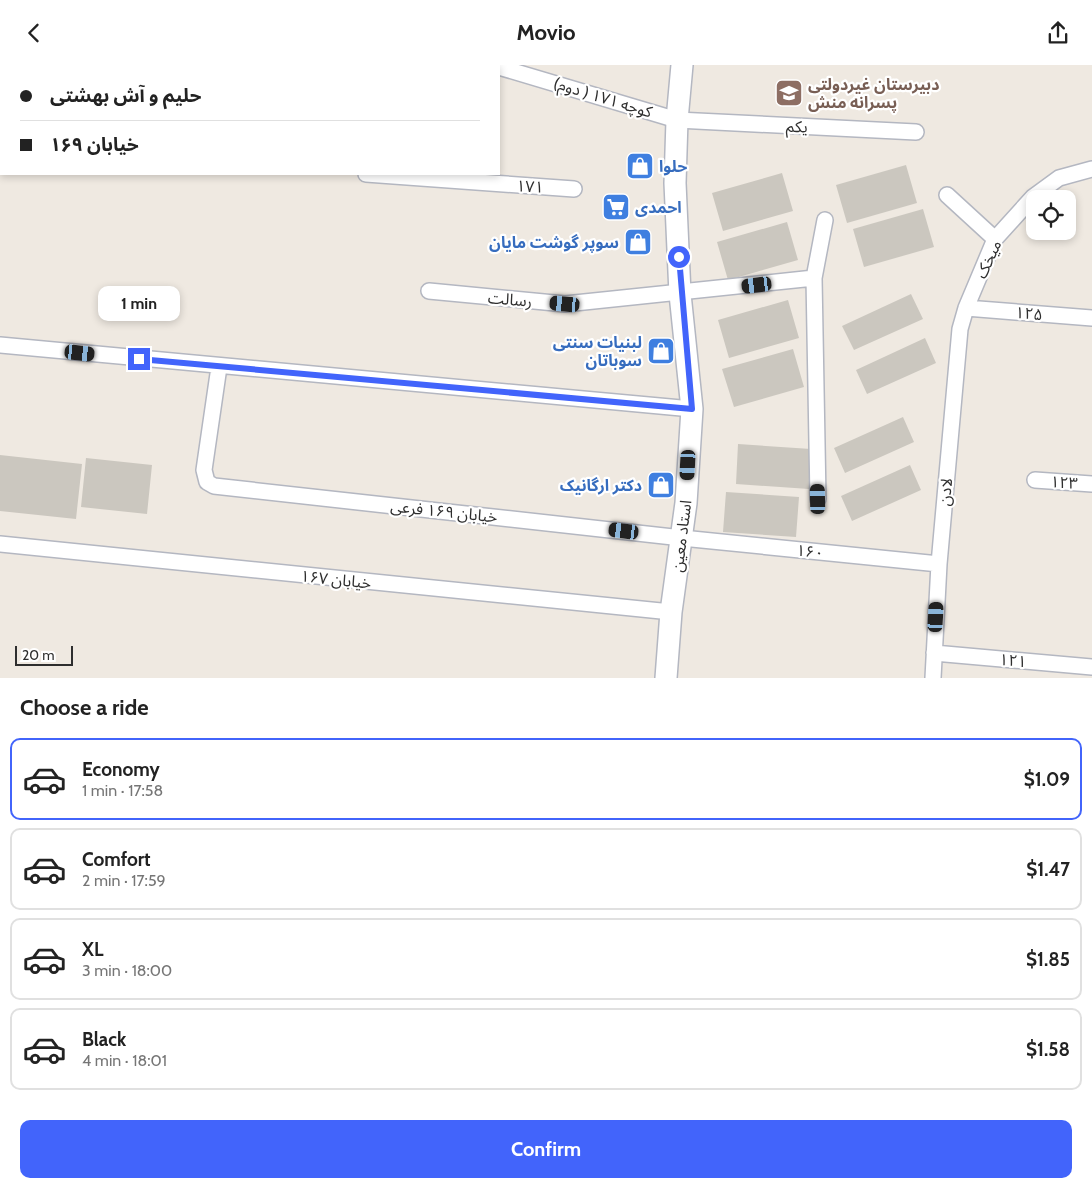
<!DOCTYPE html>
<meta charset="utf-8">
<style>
:root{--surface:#fff;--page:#f6f6f6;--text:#222;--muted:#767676;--line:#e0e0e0;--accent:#4264fb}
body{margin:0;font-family:Cabin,"Noto Sans Arabic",sans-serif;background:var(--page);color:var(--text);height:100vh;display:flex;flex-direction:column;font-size:19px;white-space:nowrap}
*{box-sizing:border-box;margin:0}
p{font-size:16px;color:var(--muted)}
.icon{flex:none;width:28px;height:28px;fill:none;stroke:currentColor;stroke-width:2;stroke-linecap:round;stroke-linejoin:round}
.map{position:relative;height:613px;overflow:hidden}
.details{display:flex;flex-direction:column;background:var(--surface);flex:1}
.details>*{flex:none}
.guide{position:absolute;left:0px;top:0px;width:500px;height:110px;box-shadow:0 2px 8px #0003;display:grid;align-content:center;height:110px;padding:0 20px;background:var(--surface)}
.controls{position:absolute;left:1026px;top:125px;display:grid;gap:10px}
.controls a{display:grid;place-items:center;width:50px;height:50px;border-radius:10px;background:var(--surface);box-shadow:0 2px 8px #0003;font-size:25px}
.scale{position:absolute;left:15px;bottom:12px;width:58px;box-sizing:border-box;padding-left:5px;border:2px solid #2e2e2e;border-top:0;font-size:14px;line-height:18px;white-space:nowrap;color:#2e2e2e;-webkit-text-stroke:4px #fff;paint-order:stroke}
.end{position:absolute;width:22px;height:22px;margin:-11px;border:6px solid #4264fb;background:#fff;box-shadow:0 0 0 2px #fff}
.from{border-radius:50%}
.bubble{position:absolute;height:35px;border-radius:10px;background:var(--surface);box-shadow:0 2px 8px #0003;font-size:16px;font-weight:800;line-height:35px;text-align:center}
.car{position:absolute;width:15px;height:30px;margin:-15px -8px;border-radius:6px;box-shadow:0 0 4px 1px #0007;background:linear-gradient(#222 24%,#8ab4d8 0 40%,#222 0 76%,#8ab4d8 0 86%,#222 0)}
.guide b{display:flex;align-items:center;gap:18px;height:48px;font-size:19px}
.guide b+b{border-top:1px solid var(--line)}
.guide i{width:12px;height:12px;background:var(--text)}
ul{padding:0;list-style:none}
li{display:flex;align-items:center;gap:15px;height:82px;margin:0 10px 8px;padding:0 10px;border:2px solid var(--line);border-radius:10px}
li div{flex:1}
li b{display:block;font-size:19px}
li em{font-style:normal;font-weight:800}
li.selected{border-color:var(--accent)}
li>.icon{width:45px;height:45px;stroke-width:1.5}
h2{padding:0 20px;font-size:22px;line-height:60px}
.button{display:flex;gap:10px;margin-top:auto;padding:10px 20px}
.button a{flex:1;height:58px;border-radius:10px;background:var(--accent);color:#fff;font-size:20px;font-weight:800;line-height:58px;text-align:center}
header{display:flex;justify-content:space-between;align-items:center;height:65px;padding:0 20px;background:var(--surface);font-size:22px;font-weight:800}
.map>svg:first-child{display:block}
.building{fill:#cbc7bf}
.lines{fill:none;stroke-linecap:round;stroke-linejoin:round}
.street-casing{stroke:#b4b7c1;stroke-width:18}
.secondary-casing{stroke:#b4b7c1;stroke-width:24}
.street{stroke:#fff;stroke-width:15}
.secondary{stroke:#fff;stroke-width:21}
.route{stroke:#4264fb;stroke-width:6}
.labels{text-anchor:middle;stroke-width:4.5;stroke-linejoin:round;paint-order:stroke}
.education-label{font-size:16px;font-weight:bold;fill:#785e54;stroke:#fff;text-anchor:start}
.street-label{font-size:16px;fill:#2e2e2e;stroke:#fff}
.shop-label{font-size:16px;font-weight:bold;fill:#366cbe;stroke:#fff;text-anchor:end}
</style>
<header><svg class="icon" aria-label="back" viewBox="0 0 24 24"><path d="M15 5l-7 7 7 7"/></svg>Movio<svg class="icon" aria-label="share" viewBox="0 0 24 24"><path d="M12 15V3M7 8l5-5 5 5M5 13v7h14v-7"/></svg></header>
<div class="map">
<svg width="1092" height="613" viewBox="0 0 1092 613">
<rect width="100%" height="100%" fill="#efe9e1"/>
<path class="building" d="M906 100 917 138 847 158 836 120Z
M782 108 793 146 723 166 712 128Z
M923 144 934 182 864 202 853 164Z
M787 157 798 195 728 215 717 177Z
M911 229 923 254 854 285 842 261Z
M788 235 799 273 729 293 718 255Z
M925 273 936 298 867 329 856 305Z
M793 284 804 322 734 342 722 304Z
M903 352 914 377 845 408 834 383Z
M738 379 811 384 809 424 736 419Z
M0 390 82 399 76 454 0 446Z
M86 393 152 400 147 449 81 442Z
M910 400 921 425 852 456 841 431Z
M726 427 799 432 796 472 723 467Z"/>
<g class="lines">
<g class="street-casing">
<path id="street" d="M239 1V0
M499 2 677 55 916 67
M0 79H1
M366 109 574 124
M947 130 995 174
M429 226 565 239 814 213
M966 243 1092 253
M0 280 692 344
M219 302 204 405 207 417 214 421 682 473 939 499
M1035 415 1092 419
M818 434 814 213 825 155
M0 479 671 547
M934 588 1092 602
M933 613 939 499 960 264 966 243 995 174 1033 132 1059 113 1092 104"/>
</g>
<g class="secondary-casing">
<path id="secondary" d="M666 613 671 547 686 438 692 344 680 229 675 118 677 55 682 0"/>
</g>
<use href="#street" class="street"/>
<use href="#secondary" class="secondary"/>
</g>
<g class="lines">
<path class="route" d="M139 294 692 344 679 192"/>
</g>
<defs>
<g id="school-square" transform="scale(1.4375)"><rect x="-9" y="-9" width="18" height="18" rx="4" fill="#8d6e63" stroke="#fff"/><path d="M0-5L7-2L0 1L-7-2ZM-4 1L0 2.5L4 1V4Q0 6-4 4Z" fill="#fff"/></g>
<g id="shop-square" transform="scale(1.4375)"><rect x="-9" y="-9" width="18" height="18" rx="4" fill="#3f7fe0" stroke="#fff"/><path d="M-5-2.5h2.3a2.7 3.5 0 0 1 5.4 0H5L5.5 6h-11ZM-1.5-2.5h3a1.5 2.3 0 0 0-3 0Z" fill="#fff"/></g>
<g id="supermarket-square" transform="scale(1.4375)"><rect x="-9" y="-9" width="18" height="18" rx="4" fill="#3f7fe0" stroke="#fff"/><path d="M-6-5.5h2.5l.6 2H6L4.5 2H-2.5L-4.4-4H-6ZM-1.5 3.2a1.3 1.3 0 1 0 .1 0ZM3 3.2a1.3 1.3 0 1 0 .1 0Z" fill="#fff"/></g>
</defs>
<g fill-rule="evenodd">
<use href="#school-square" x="789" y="28"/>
<use href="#shop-square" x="640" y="101"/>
<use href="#supermarket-square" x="616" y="142"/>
<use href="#shop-square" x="638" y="177"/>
<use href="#shop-square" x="661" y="286"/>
<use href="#shop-square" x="661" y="420"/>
</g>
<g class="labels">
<g class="education-label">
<text x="808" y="25">دبیرستان غیردولتی<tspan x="808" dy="18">پسرانه منش</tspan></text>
</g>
<g class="street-label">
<text transform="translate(603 32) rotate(17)" y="6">کوچه ۱۷۱ ( دوم)</text>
<text transform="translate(797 61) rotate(3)" y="6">یکم</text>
<text transform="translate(530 121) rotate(3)" y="6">۱۷۱</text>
<text transform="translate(988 194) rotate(-65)" y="6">میخک</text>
<text transform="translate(510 234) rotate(5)" y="6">رسالت</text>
<text transform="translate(1029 248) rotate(5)" y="6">۱۲۵</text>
<text transform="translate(1064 417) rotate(4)" y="6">۱۲۳</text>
<text transform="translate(945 427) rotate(-85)" y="6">لادن</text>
<text transform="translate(444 446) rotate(6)" y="6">خیابان ۱۶۹ فرعی</text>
<text transform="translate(681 471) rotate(-83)" y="6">استاد معین</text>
<text transform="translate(810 486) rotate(6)" y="6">۱۶۰</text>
<text transform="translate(336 514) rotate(6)" y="6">خیابان ۱۶۷</text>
<text transform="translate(1013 595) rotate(5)" y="6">۱۲۱</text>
</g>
<g class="shop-label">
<text x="659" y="107" text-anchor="start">حلوا</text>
<text x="635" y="148" text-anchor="start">احمدی</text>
<text x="619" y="183">سوپر گوشت مایان</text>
<text x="642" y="283">لبنیات سنتی<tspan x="642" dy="18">سوباتان</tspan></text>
<text x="642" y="426">دکتر ارگانیک</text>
</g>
</g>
</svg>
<div class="controls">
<a><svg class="icon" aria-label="locate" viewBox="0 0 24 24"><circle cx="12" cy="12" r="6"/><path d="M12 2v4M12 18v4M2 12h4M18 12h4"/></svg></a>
</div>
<div class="scale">20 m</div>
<i class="end from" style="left:679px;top:192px"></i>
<i class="end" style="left:139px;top:294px"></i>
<div class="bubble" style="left:98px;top:221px;width:82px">1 min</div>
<i class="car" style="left:757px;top:220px;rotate:263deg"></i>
<i class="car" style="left:565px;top:239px;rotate:275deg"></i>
<i class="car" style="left:80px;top:288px;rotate:96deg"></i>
<i class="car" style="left:688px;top:400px;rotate:183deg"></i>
<i class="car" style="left:818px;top:434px;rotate:359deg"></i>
<i class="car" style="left:624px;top:466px;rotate:277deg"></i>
<i class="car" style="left:936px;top:552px;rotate:3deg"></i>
<div class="guide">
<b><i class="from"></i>حلیم و آش بهشتی</b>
<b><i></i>خیابان ۱۶۹</b>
</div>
</div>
<section class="details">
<h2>Choose a ride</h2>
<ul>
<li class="selected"><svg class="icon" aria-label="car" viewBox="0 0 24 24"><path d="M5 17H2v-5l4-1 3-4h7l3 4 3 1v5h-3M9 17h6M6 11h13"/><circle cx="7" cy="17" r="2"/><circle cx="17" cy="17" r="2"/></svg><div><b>Economy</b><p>1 min · 17:58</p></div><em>$1.09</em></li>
<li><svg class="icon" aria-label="car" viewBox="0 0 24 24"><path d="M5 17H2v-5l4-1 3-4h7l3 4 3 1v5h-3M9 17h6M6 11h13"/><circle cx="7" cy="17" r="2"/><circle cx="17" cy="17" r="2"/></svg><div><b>Comfort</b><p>2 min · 17:59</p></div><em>$1.47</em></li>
<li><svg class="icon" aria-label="car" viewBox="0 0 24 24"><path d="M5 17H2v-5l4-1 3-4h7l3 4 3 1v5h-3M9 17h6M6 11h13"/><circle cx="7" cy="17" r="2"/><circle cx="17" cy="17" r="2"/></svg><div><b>XL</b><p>3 min · 18:00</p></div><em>$1.85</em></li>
<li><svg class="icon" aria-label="car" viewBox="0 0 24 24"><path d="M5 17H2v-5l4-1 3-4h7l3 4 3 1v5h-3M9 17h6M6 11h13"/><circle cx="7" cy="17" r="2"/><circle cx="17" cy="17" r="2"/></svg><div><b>Black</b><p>4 min · 18:01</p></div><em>$1.58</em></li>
</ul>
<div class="button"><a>Confirm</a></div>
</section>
